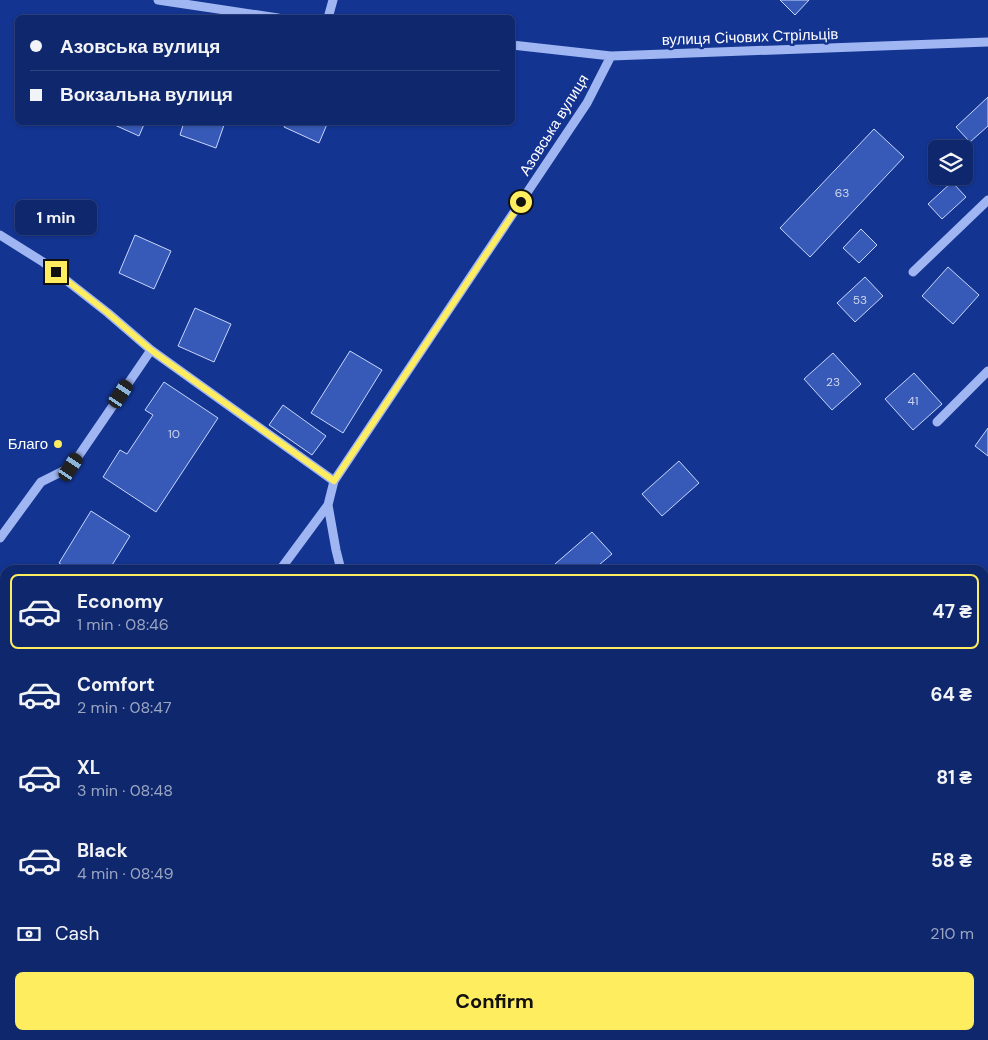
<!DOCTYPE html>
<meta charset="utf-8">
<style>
:root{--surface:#0e276d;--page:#172f72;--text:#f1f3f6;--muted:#9ba5c2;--line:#2e4480;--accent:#ffed60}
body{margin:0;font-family:"DM Sans",sans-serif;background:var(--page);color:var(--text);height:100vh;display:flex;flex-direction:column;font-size:19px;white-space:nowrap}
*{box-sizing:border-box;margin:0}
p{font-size:16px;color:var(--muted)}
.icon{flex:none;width:28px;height:28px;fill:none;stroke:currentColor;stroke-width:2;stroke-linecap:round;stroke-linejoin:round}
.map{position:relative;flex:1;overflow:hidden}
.drawer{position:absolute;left:0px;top:565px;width:989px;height:475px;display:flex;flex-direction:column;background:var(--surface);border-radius:15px 15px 0 0;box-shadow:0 1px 4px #0004,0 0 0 1px var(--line)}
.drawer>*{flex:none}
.guide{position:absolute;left:15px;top:15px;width:500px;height:110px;border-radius:8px;box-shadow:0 1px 4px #0004,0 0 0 1px var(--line);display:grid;align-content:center;height:110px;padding:0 15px;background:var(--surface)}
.fabs{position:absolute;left:928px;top:140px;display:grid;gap:10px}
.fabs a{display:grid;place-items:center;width:45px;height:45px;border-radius:8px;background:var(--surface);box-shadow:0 1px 4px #0004,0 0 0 1px var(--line);font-size:25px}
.end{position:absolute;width:22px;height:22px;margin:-11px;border:6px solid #ffed60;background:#111;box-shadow:0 0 0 2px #111}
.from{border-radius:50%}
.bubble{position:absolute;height:35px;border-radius:8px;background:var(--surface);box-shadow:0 1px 4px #0004,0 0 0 1px var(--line);font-size:16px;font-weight:700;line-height:35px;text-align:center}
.car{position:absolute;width:15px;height:30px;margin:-15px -8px;border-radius:6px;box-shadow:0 0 4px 1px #0007;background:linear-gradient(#222 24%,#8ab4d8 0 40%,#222 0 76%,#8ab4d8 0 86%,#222 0)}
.guide b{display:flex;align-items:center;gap:18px;height:48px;font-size:19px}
.guide b+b{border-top:1px solid var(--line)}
.guide i{width:12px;height:12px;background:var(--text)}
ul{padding:9px 0 0;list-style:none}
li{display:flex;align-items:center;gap:15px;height:75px;margin:0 10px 8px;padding:0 5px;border:2px solid transparent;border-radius:8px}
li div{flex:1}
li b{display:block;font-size:19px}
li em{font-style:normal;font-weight:700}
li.current{border-color:var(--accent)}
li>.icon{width:45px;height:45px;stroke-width:1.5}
.pay{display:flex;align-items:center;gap:12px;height:55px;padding:0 15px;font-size:19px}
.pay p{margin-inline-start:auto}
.action{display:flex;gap:10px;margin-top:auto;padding:10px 15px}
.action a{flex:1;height:58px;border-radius:8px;background:var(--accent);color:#111;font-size:20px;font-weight:700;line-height:58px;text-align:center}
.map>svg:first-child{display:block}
.green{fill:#254cb0}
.building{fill:#375ab8;stroke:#c7d6fc}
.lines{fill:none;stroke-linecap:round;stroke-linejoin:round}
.minor{stroke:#a0b6f2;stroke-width:9}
.rail{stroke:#fff;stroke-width:4;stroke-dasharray:9 4;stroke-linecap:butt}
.route{stroke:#ffed60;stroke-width:6}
.poi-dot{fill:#ffed60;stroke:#133491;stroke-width:2}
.labels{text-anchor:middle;stroke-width:5;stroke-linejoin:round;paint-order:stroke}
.number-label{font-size:12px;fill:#cdd6ed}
.street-label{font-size:15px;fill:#fff;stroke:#133491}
.poi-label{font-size:15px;fill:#fff;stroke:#133491;text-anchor:end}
</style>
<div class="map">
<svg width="988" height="1040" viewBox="0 0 988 1040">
<rect width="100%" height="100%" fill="#133491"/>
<path class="green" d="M604 1035H691L698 1040H611Z"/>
<path class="building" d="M780 0H809L795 15Z
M988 97V126L970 142 956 127Z
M108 122H145L139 136Z
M184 122H225L216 148 180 135Z
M286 122H328L319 143 284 127Z
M874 129 904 157 810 257 780 228Z
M952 182 966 197 942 219 928 204Z
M861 229 877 245 859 263 843 248Z
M135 235 171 251 154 289 119 273Z
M948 267 979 295 953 324 922 296Z
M865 277 883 296 855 322 837 303Z
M195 308 231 324 214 362 178 346Z
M350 351 382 370 343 433 311 413Z
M833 353 861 384 832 410 804 379Z
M914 373 942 404 913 430 885 399Z
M164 382 218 418 156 512 103 477 120 450 127 454 153 415 145 410Z
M283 405 326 436 312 455 269 425Z
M988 428V456L975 446Z
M679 461 699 483 662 516 642 494Z
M91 511 130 536 109 570H71L59 563Z
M592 532 612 554 593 570H560L555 564Z
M441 567 442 570H423Z
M5 590V601L0 598Z
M0 788 5 791V813L0 810Z
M988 811V828L984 824V816Z
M5 1006V1035H60L67 1040H0V1008Z
M325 1035H381L389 1040H322Z"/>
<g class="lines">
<path class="minor" d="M158 0 278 18
M328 18 333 0
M512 45 611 56 988 42
M0 235 43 262 108 313 151 350 334 481 328 505 336 550 341 570
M913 272 988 200
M937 422 988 371
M334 481 587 103 611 56
M0 538 41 482 71 467 151 350
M280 570 328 505
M984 692 988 688
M0 851 5 855
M0 975H5
M132 1035 139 1040
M277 1035 285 1040
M708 1035 715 1040
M160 1040 164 1035"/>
<path class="rail" d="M0 680 5 683
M0 707 5 711
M481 1035 488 1040
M524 1035 532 1040"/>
</g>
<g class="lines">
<path class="route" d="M56 272 108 313 151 350 334 481 521 202"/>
</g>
<circle class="poi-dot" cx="58" cy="444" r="5"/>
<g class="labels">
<g class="number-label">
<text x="842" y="197">63</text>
<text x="860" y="304">53</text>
<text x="833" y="386">23</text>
<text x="913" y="405">41</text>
<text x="174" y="438">10</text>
</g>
<g class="street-label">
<text transform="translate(750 37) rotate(-2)" y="5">вулиця Січових Стрільців</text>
<text transform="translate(554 125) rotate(-58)" y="5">Азовська вулиця</text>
</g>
<g class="poi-label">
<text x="48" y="449">Благо</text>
</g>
</g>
</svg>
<div class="fabs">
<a><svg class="icon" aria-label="layers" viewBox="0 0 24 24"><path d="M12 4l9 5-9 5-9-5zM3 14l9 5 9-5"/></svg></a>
</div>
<i class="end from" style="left:521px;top:202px"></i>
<i class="end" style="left:56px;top:272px"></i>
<div class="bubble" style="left:15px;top:200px;width:82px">1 min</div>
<i class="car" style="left:121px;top:394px;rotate:34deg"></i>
<i class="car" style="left:71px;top:467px;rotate:34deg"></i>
<div class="guide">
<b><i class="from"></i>Азовська вулиця</b>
<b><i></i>Вокзальна вулиця</b>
</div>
<section class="drawer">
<ul>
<li class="current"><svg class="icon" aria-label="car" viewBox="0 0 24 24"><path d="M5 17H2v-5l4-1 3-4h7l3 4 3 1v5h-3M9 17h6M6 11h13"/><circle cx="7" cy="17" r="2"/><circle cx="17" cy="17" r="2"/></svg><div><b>Economy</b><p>1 min · 08:46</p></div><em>47 ₴</em></li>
<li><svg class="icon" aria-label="car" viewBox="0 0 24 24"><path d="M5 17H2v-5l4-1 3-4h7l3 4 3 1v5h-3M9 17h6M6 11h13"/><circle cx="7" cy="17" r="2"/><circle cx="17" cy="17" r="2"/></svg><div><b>Comfort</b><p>2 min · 08:47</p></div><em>64 ₴</em></li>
<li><svg class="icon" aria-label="car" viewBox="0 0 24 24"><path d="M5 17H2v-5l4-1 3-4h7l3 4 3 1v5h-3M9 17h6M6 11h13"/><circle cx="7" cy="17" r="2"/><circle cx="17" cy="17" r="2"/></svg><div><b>XL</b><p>3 min · 08:48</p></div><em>81 ₴</em></li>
<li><svg class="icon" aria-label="car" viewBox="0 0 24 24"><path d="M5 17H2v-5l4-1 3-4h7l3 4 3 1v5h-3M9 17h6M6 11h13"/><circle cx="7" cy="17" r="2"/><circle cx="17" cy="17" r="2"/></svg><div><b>Black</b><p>4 min · 08:49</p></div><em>58 ₴</em></li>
</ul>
<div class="pay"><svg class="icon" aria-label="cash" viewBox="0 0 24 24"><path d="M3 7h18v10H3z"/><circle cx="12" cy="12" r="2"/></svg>Cash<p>210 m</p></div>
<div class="action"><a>Confirm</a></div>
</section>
</div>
